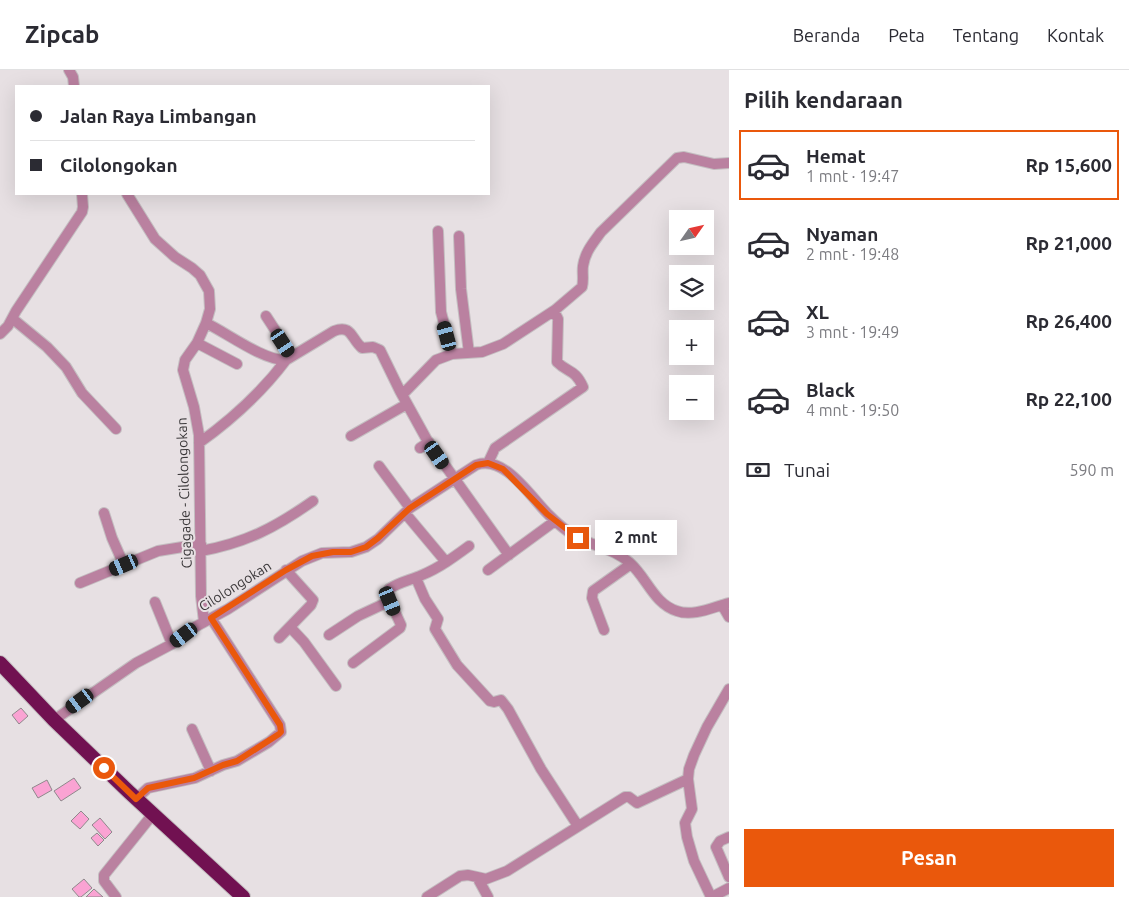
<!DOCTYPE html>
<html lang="id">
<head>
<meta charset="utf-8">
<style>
  :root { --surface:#fff; --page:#f2f2f3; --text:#2b2b33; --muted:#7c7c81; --line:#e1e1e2; --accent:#ea580c }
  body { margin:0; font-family:Ubuntu,sans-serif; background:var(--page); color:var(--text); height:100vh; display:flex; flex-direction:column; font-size:19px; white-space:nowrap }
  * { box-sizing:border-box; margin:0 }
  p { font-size:16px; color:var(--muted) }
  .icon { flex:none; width:28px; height:28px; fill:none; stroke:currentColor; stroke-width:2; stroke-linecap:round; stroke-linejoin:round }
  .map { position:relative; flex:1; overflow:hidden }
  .panel { display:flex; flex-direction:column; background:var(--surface); width:400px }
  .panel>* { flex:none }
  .guide { position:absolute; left:15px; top:15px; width:475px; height:110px; border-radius:0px; box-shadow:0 5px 20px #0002; display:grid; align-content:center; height:110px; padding:0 15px; background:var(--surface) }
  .needle { width:32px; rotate:56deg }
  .fabs { position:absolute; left:669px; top:140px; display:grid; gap:10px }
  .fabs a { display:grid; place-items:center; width:45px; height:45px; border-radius:0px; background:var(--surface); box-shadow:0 5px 20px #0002; font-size:25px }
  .end { position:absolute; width:22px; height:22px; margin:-11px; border:6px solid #ea580c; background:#fff; box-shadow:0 0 0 2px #fff }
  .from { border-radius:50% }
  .bubble { position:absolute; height:35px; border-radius:0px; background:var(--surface); box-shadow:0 5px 20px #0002; font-size:16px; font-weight:600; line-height:35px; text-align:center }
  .car { position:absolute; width:15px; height:30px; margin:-15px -8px; border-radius:6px; box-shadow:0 0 4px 1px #0007; background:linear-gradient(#222 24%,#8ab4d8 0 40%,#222 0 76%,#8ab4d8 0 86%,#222 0) }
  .guide b { display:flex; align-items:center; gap:18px; height:48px; font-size:19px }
  .guide b+b { border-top:1px solid var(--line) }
  .guide i { width:12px; height:12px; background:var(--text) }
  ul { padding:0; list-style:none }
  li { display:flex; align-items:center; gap:15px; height:70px; margin:0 10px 8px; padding:0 5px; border:2px solid transparent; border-radius:0px }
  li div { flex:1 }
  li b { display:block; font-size:19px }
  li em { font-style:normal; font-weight:600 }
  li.active { border-color:var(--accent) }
  li>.icon { width:45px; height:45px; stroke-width:1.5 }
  h2 { padding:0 15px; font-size:22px; line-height:60px }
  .pay { display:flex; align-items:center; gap:12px; height:55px; padding:0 15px; font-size:19px }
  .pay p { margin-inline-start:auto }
  .action { display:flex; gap:10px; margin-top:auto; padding:10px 15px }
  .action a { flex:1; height:58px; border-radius:0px; background:var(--accent); color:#fff; font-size:20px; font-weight:600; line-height:58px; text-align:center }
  header { display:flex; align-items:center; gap:30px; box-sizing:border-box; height:70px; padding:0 25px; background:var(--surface); border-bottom:1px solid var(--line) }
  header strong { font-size:24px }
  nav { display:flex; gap:28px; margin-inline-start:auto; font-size:18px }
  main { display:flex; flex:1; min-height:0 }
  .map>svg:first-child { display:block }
  .building { fill:#faa3d3; stroke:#8f898c }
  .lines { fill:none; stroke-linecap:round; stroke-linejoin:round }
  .minor-casing { stroke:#c4bec1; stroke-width:12 }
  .highway-casing { stroke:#c4bec1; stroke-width:16 }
  .minor { stroke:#ba81a0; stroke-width:10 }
  .highway { stroke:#711151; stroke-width:14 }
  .route { stroke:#ea580c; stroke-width:6 }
  .labels { text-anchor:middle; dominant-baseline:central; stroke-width:4; stroke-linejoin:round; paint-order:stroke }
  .street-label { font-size:14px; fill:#3a3739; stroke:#e7e0e3 }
</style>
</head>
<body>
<header>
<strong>Zipcab</strong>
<nav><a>Beranda</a><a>Peta</a><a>Tentang</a><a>Kontak</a></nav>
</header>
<main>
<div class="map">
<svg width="729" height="827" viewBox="0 0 729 827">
  <rect width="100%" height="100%" fill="#e7e0e3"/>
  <path class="building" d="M21,638l7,8 -9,8 -7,-9z
    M74,708l7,10 -20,13 -7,-10z
    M47,710l5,10 -14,8 -6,-10z
    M81,741l8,8 -9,10 -9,-8z
    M100,748l12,14 -7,7 -13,-14z
    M97,763l7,7 -6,6 -7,-8z
    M84,809l8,9 -11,9h-2l-7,-8z
    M94,819l9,8h-17z"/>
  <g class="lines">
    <g class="minor-casing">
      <path id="minor" d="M69,0l4,7 1,9
        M127,124l28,45 20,18 17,11 8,7 9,16 1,18 -4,14 -9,20 -12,17 -2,10 11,37 5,28 2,161 3,26
        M438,161l3,81 11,42
        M459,166l2,53 8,64
        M266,246l26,40
        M13,249l34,28 19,20 16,26 34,36
        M206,253c21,10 58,38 80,37l48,-29c18,-7 17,8 28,17l11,-1 7,3 20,41 27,49 82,115
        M0,264l8,-8 8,-15 66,-99 1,-5 -1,-13
        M197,273l40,21
        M402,325l34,-35 16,-6 30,-2 21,-8 52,-34 27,-23c2,-7 0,-14 1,-21 2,-14 10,-23 18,-34l76,-74 7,-1 30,7 15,-1
        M351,366l56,-32
        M199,373c32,-23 63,-51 87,-83
        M420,378l9,-6
        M488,393l7,-15 88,-61c-8,-18 -15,-14 -26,-25l1,-43 -4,-8
        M379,396l31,42
        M104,443l8,25 12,27
        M405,443l41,49
        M201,481c45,-8 75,-24 112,-50
        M488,500l67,-49
        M416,508l9,21 13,20 -3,10 22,36 33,36 4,1 7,-2 7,9 33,60 37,57
        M80,513l78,-32 43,-7
        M155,532l17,42
        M722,535l7,12
        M290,557l14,15 32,44
        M604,560l-12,-32 1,-7 38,-27
        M329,565l29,-19 32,-15
        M279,568l32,-33 2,-5 -27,-30
        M353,593l47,-35 1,-3 -11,-24 -1,-12c10,-7 22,-9 33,-14 17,-7 32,-18 47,-29
        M54,650l82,-57 36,-19 23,-17 33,-18 74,-48 20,-8 29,-1 15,-5 12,-8 32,-31 66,-43c29,-11 55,33 73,50 10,10 21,20 34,25 17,8 33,10 47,23 17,15 24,41 47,48 16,6 36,-4 52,-8
        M192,659l19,42
        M136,729l12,-11 47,-10 28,-13 14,-4 32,-19 12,-10 -1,-7 -69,-107
        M729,767l-9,4 -4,6 13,30
        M477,807l11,20
        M116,827l-12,-16v-6l49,-61
        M427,827l33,-21 8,-1 18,4 21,-8 118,-74h4l8,6 51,-24
        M711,827l-17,-36 -7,-24 -2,-14 7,-14 -4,-30 1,-10 5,-14 13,-28 22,-38
        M712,827l17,-9"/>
    </g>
    <g class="highway-casing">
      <path id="highway" d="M0,593l54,57 75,72 114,105"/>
    </g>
    <use href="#minor" class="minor"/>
    <use href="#highway" class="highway"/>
  </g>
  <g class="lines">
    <path class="route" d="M104,698l32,31 12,-11 46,-10 29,-13 14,-4 42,-27 2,-2 -1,-7 -69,-107 75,-48 26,-14 21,-4h18l15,-5 12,-9 32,-30 66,-43 12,-2 15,6 44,45 31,24"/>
  </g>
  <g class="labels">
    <g class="street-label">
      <text transform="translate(184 423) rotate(-92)">Cigagade - Cilolongokan</text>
      <text transform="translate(235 516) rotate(-32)">Cilolongokan</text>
    </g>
  </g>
</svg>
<div class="fabs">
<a><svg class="needle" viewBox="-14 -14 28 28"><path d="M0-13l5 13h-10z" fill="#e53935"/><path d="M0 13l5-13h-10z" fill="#7c7c81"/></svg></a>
<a><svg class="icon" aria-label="layers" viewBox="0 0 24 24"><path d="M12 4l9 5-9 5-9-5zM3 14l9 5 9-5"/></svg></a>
<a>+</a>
<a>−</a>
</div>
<i class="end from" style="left:104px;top:698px"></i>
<i class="end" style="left:578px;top:468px"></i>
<div class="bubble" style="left:595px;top:450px;width:82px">2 mnt</div>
<i class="car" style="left:447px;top:266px;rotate:345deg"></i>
<i class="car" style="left:283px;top:273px;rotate:147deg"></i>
<i class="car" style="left:437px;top:385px;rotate:145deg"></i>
<i class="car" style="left:124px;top:495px;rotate:247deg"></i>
<i class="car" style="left:390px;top:531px;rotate:157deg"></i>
<i class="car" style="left:184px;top:565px;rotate:233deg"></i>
<i class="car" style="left:80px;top:631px;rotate:234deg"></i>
<div class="guide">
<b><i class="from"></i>Jalan Raya Limbangan</b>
<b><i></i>Cilolongokan</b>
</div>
</div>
<section class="panel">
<h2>Pilih kendaraan</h2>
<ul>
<li class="active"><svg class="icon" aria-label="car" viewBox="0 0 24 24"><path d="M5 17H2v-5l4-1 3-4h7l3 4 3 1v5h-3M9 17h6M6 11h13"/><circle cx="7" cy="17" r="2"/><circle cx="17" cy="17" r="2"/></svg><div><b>Hemat</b><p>1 mnt · 19:47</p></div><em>Rp 15,600</em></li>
<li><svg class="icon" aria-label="car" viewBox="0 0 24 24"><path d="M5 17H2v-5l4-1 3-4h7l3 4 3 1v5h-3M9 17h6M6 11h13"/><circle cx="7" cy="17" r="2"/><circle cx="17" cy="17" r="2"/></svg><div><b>Nyaman</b><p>2 mnt · 19:48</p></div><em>Rp 21,000</em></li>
<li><svg class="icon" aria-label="car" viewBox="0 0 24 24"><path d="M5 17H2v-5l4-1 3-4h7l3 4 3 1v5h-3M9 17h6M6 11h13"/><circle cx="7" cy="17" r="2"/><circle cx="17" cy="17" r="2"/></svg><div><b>XL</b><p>3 mnt · 19:49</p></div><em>Rp 26,400</em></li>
<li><svg class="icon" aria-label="car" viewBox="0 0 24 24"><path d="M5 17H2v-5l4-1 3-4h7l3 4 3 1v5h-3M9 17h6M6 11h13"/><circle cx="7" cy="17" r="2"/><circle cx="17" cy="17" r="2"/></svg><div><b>Black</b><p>4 mnt · 19:50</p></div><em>Rp 22,100</em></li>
</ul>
<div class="pay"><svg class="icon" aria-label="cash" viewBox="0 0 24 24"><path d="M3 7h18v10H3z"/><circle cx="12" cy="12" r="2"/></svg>Tunai<p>590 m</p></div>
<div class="action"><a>Pesan</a></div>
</section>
</main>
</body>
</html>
